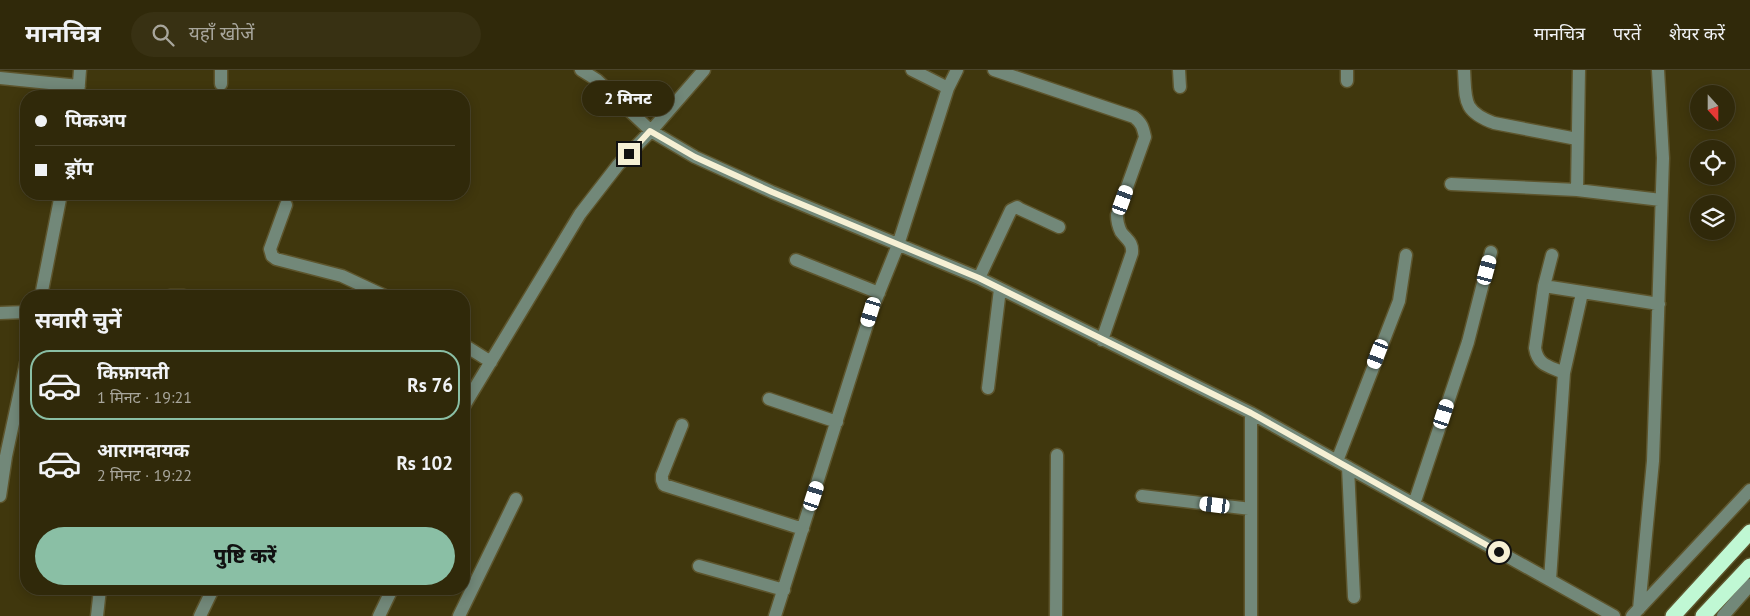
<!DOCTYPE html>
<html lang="hi">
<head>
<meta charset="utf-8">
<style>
  :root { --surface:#30290a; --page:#383113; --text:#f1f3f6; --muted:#a8a69c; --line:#4b452b; --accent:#8abfa5 }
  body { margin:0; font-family:"PT Sans","Noto Sans Devanagari",sans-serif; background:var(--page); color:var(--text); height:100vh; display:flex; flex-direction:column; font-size:19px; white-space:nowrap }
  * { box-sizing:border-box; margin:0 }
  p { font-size:16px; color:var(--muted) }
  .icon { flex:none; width:28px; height:28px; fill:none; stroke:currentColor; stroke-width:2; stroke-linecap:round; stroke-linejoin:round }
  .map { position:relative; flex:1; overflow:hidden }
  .sheet { position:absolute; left:20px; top:220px; width:450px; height:305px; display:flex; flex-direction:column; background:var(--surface); border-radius:20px; box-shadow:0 2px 12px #0003,0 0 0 1px var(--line) }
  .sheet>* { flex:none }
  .banner { position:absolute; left:20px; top:20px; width:450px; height:110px; border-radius:20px; box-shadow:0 2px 12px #0003,0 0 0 1px var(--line); display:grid; align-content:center; height:110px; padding:0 15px; background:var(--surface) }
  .needle { width:32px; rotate:159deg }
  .controls { position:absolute; left:1690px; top:15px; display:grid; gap:10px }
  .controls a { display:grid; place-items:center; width:45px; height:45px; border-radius:50%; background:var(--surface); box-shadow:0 2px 12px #0003,0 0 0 1px var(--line); font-size:25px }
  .end { position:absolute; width:22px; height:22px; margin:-11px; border:6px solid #f6f0d4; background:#111; box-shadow:0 0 0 2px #111 }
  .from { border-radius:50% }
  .bubble { position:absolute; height:35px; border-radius:18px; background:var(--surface); box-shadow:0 2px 12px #0003,0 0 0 1px var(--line); font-size:16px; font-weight:800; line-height:35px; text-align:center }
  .car { position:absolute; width:15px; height:30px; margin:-15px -8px; border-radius:6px; box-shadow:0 0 4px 1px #0007; background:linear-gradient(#fff 24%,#345 0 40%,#fff 0 76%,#345 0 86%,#fff 0) }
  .banner b { display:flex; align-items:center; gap:18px; height:48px; font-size:19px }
  .banner b+b { border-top:1px solid var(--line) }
  .banner i { width:12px; height:12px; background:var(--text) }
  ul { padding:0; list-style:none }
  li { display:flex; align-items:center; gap:15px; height:70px; margin:0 10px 8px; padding:0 5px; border:2px solid transparent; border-radius:20px }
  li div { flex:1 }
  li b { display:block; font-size:19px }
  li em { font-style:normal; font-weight:800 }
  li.active { border-color:var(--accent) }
  li>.icon { width:45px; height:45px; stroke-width:1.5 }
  h2 { padding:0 15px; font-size:22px; line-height:60px }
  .primary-button { display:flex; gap:10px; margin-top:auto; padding:10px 15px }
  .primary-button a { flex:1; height:58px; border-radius:30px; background:var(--accent); color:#111; font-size:20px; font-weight:800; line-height:58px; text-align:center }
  header { display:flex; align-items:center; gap:30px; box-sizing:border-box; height:70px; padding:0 25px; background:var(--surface); border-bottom:1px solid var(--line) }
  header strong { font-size:24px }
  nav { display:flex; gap:28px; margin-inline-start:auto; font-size:18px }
  .search { width:350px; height:45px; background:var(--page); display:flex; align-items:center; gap:12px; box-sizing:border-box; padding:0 18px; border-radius:28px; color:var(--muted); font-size:19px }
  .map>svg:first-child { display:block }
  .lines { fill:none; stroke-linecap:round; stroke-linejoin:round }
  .minor-casing { stroke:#5d552d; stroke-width:15 }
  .highway-casing { stroke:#5d552d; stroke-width:18 }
  .minor { stroke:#728879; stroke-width:12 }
  .highway { stroke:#c0f8d4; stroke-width:15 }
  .route { stroke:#f6f0d4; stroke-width:6 }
</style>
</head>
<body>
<header>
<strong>मानचित्र</strong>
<div class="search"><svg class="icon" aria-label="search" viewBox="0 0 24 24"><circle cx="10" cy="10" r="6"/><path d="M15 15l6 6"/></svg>यहाँ खोजें</div>
<nav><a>मानचित्र</a><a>परतें</a><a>शेयर करें</a></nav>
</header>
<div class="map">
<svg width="1750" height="546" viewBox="0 0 1750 546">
  <rect width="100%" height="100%" fill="#40370d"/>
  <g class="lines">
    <g class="minor-casing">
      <path id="minor" d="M221,0v14
        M581,0l16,10 54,51 44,26 77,35 207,86 272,135 363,203
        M912,0l36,18
        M994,0l140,47c8,6 9,11 11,20l-28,78c0,6 1,11 4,17 6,8 12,10 11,21l-30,87
        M1179,0l1,17
        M1464,0c2,30 -2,41 30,53l83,16
        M0,8l79,8
        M1347,11v-11
        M78,26l2,-26
        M1451,114l126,6 84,10
        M1577,120l2,-120
        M286,135l-16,44 2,7 4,3 66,17 43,20
        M1552,185l-8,31 -9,62c3,18 14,18 29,25
        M796,190l83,33
        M979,208l32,-68 6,-3 3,2 39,18
        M1544,216l115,18
        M41,226l20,-102
        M170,226h14
        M0,243l26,-1
        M464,275l27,17
        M988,318l12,-99
        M769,329l68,23
        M464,336l116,-192 38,-49 33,-34 53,-61
        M1251,343v203
        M682,355l-20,50v5l2,5 139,44
        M1337,391l62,-160 7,-46
        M1348,397l6,130
        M0,426l6,-40 20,-93
        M1142,426l109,13
        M1414,434l54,-162 23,-90
        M699,496l85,24
        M1550,510l14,-207 18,-80
        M1639,539l14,-148 5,-145 5,-158 -5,-88
        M97,546l3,-27
        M200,546l13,-27
        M379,546l13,-27
        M459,546l57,-117
        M775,546l96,-304 27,-67 50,-157 9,-18
        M1056,546l1,-161
        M1632,546l118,-126
        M1723,546l27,-31"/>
    </g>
    <g class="highway-casing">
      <path id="highway" d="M1673,546l77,-84
        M1703,546l47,-50"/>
    </g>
    <use href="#minor" class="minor"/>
    <use href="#highway" class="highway"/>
  </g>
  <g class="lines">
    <path class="route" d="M629,84l21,-23 45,26 77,35 207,86 272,135 248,139"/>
  </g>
</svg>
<div class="controls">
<a><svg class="needle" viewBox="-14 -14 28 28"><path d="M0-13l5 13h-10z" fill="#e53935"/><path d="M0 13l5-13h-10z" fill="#a8a69c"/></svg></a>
<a><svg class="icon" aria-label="locate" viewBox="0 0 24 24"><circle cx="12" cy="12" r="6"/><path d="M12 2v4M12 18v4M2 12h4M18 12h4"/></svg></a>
<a><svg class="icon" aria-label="layers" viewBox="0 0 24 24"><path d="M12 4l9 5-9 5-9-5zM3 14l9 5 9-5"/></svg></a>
</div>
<i class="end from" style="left:1499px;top:482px"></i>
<i class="end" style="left:629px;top:84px"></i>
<div class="bubble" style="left:582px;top:11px;width:92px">2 मिनट</div>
<i class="car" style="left:1123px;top:130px;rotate:20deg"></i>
<i class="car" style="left:1487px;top:200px;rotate:15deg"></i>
<i class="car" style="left:871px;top:242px;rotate:197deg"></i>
<i class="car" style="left:1378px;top:284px;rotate:201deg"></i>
<i class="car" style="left:1444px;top:344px;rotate:18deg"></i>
<i class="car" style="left:814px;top:426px;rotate:18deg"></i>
<i class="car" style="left:1215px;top:435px;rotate:277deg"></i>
<div class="banner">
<b><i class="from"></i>पिकअप</b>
<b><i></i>ड्रॉप</b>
</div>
<section class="sheet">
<h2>सवारी चुनें</h2>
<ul>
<li class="active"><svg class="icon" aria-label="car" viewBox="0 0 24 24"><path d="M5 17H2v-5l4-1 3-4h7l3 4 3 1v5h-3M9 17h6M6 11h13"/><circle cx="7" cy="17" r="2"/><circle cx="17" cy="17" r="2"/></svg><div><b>किफ़ायती</b><p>1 मिनट · 19:21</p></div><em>Rs 76</em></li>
<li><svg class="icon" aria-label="car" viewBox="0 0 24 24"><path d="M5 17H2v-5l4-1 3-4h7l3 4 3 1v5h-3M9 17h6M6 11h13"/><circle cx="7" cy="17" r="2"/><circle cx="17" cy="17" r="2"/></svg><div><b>आरामदायक</b><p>2 मिनट · 19:22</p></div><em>Rs 102</em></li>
</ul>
<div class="primary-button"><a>पुष्टि करें</a></div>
</section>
</div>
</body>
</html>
